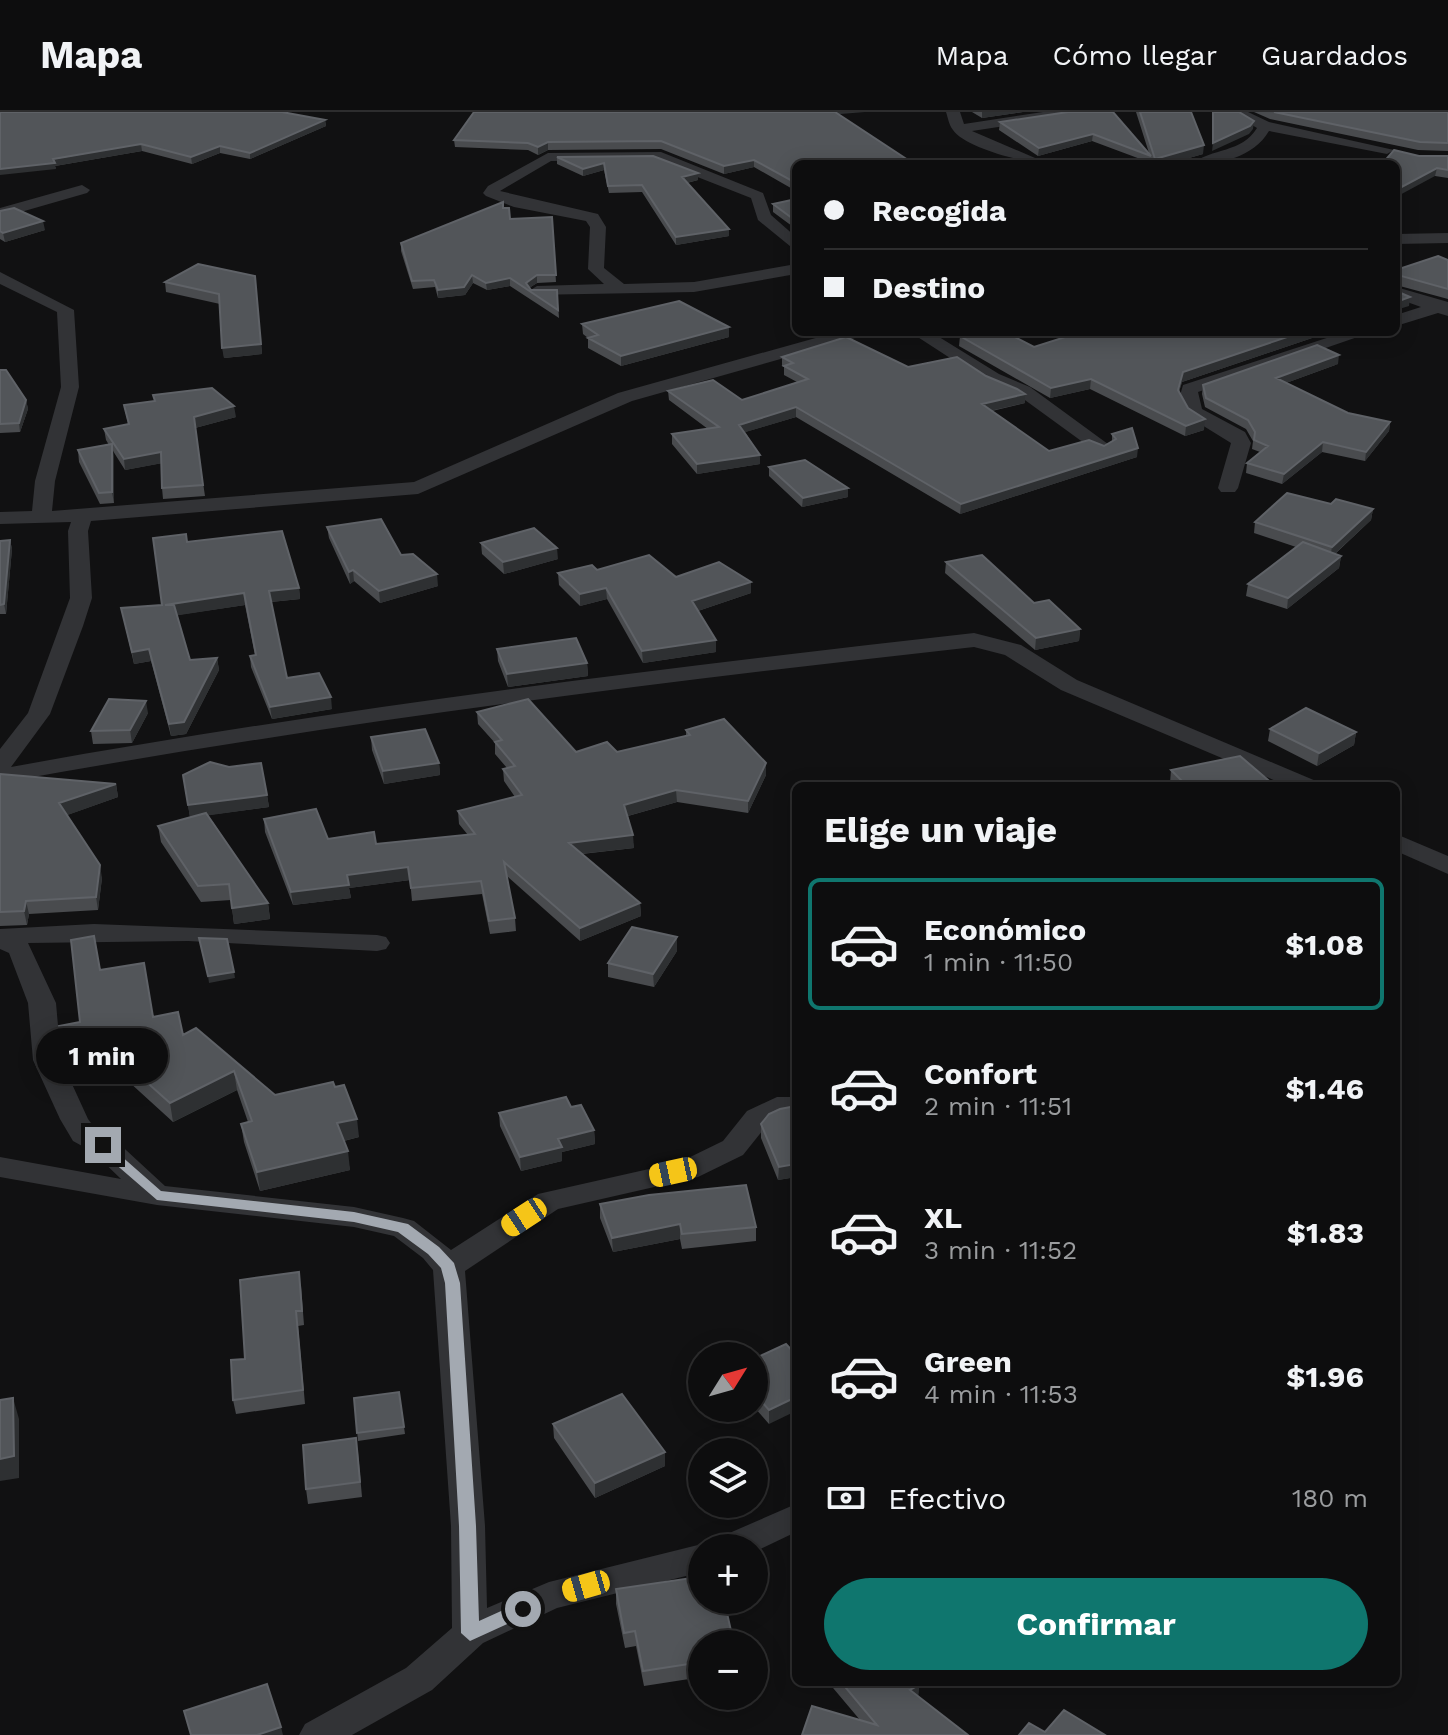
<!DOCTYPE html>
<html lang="es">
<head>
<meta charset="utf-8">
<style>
  :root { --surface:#0d0d0e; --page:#161617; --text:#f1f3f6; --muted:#9a9c9e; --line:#2d2d2e; --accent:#0f766e }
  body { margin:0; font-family:"Work Sans",sans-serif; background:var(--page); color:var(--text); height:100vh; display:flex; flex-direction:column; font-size:30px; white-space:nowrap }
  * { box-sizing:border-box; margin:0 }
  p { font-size:26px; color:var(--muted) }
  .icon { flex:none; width:44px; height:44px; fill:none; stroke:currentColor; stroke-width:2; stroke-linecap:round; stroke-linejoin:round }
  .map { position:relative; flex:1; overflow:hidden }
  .drawer { position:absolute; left:792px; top:670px; width:608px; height:904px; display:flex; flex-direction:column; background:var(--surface); border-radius:12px; box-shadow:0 4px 20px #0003,0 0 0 2px var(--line) }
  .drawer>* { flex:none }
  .hud { position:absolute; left:792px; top:48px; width:608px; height:176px; border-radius:12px; box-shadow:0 4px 20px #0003,0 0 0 2px var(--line); display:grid; align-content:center; height:176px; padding:0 32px; background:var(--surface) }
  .needle { width:52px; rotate:53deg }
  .tools { position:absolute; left:688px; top:1230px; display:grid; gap:16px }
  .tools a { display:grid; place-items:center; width:80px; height:80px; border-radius:50%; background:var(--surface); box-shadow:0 4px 20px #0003,0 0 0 2px var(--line); font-size:40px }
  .end { position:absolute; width:36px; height:36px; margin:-18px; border:10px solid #a3a9b1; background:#111; box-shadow:0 0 0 4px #111 }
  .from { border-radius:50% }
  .bubble { position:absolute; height:56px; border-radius:28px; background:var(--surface); box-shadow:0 4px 20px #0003,0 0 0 2px var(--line); font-size:26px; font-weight:700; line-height:56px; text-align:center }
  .car { position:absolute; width:24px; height:48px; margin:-24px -12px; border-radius:10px; box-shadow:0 0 6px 2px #0007; background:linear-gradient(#f5c518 24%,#345 0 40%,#f5c518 0 76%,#345 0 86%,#f5c518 0) }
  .hud b { display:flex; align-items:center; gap:28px; height:76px; font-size:30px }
  .hud b+b { border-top:2px solid var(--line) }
  .hud i { width:20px; height:20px; background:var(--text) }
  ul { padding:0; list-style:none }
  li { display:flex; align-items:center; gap:24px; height:132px; margin:0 16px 12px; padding:0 16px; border:4px solid transparent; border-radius:12px }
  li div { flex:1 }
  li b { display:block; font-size:30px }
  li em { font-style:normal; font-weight:700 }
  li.selected { border-color:var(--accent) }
  li>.icon { width:72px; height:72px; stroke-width:1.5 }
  h2 { padding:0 32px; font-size:36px; line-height:96px }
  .pay { display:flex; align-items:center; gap:20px; height:88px; padding:0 32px; font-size:30px }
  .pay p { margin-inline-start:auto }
  .action { display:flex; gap:16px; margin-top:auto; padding:16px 32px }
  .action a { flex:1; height:92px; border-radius:48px; background:var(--accent); color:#fff; font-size:32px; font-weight:700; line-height:92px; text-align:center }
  header { display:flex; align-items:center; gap:48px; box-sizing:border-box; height:112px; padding:0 40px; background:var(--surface); border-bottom:2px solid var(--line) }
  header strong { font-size:38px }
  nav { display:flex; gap:44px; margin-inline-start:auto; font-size:28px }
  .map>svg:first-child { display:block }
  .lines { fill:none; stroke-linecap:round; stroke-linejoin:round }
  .minor { fill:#323336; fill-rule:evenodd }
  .wall { fill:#494b4e }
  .shaded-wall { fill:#2e3032 }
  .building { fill:#525559; stroke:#5f6267; stroke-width:2 }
  .route { fill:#a3a9b1 }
</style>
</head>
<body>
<header>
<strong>Mapa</strong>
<nav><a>Mapa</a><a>Cómo llegar</a><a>Guardados</a></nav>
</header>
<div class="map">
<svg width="1448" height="1623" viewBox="0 0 1448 1623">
  <rect width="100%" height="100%" fill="#111112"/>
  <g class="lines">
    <path class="minor" d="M946,0h14l4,12 79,-12h35l-7,4 -99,15 77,33c-21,0 -84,-16 -96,-34 -4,-5 -5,-12 -7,-18z
      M1230,0h18l21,10 125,28 -7,4 -118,-23c-16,27 -49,33 -78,33 21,-16 51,-11 66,-36z
      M661,40l102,41 8,22 25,22v14l-38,-31 -7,-22 -97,-38 -103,1 -51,30 98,23 8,13 -2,41 20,16 70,-2 102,-18v10l-102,18 -163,3 -2,-4 8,-5 67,-2 -16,-15 2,-42 -4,-6 -72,-14 -28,-11 -3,-3 5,-7 60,-33z
      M82,73l8,5 -3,3 -87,25v-10z
      M1448,121v10l-52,1v-10z
      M0,160l74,38 5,77 -24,94 -3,30 362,-29 204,-89 219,-61h28l-3,4 -230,65 -214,93 -327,27 -3,10 4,67 -9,28 -33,88 -39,53c319,-58 641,-98 963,-134l47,12 56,35 239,101 4,5h-32l-227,-96 -56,-35 -31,-8c-326,36 -651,77 -974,136v-34l28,-36 42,-115 -2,-67 3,-9 -71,2v-12l32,-1 3,-30 26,-94 -4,-75 -57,-28z
      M1396,175l52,15v14l-10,-3 -42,13v-11l25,-8 -25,-9z
      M910,220h21l68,42 31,13 82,60 -10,6 -7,-2 -77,-56 -31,-13z
      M1345,220h27l-174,60 4,17 43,23 6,11 -13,45 -3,4h-14l-3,-4 13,-45 -42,-26 -10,-18 4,-14z
      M1396,722l52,22v18l-52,-23z
      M94,812l283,11 9,2 4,6 -4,6 -9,2 -189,-10 -160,2 28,60 5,57 27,59 6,8 19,11 52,48 189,21 49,11 11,3 37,29 87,-56 142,-32 43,-21 24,-30 30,-14h19v14l-29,14 -24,30 -45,22 -140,32 -93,62 20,255 2,82 62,-26 153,-38 11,4 5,-10 78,-34v28l-42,20v-4h-52v24l-145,36 -74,35 -51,47 -80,45h-53l6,-11 101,-56 46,-40 -1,-102 -18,-256 -10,-12 -29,-22 -40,-9 -197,-22 -157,-28v-20l121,22 -28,-27 -20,-11 -13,-22 -27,-59 -5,-57 -19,-50 -9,-4v-20z"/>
  </g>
  <path class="wall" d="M0,0l325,8 1,6 -76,33 -30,-6 -28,11 -50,-13 -87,15 1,3z
    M972,0h51l-41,6z
    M1068,0l81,41 -13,-41h55l12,42 -35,10h-15l-2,-5v4l-59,-22 -54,15 -39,-26 1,-8z
    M1254,0h194v39l-30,-1 -148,-31z
    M839,2l-43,50v27l-42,-24 -30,7 -63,-25 -113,1 -10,5 -10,-5 -73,-3 -1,-7z
    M1419,44h29v22l-13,-2z
    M557,45l141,16v7l-11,3 42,53 -53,9 -34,-53 -33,1 -5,-23 -21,6 -26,-12z
    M796,87v30l-23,-17v-8z
    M503,96l7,11 42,-2 4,65 -19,1 -8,5 2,2h26l2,28 -49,-32 -23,4 -14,-7 -8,12 -27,3 -3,-11 -22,2 -12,-38v-8z
    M0,99l45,19 -40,12 -5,-3z
    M1448,148v39l-52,-14v-15z
    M255,164l7,78 -38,4 -4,-54 -54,-12 -1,-10z
    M582,212l147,13 -108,29 -33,-18v-10l-5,-4z
    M1081,220h235l-1,5 -133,45 -3,10 9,16 16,22 -19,6 -95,-47 -40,9 -91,-52 1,-10 74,11z
    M782,245l126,10 78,9 39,18v9l-33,8 57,40 55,-5 8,-5v-7l25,23 -177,57 -164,-97 -51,15 15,23v9l-63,10 -25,-30v-10l36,-5 -39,-29 -1,-9 74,9 55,-18 -13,-7v-8l-2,-1z
    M1338,252l-52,19 62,30 42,9 -1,9 -24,30 -43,-9 -40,32 -36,-11 1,-10 13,-11 -8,-3 1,-8 -7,-12 -41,-22 -3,-13 1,-9z
    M0,258l26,30 2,9 -8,23 -20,1z
    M124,293l112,12 -41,11 10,68 -42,3 -1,-11v-25l-37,7 -12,-19 1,52 -14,1 -21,-42 -1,-12 31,-5 -3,-5 -2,-11 24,-5z
    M769,355l79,30 -46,10 -33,-31z
    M1331,392l42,5 -2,11 -36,34 6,2 -2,12 -52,41 -41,-13 2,-12 48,-37 -42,-14 1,-11z
    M327,415l74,28 37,31 -58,17 -26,-22 -4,3 -21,-46z
    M10,428l2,9 -6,65h-6v-73z
    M187,430l112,46 1,11 -29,3 16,76 45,31 -60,10 -21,-52 -1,-11 5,-1 -10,-50 -68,10 13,45 27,-2 2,12 -33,64 -15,2 -20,-75 -17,3 -13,-56 41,-3z
    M481,431l77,16 -54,15 -22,-20z
    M946,450l134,67 -1,12 -44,9 -90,-77z
    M597,458l154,12v11l-53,18 18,41 -73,11 -36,-64 -27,7 -21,-21 -1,-12z
    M497,537l90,14 1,13 -80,11 -10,-26z
    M477,600l99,40h41l69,-16v-6l80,33v12l-18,38 -71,-11 -49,14 6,32 -52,6 58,49 1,13 -61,25 -73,-65 8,42 1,13 -26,3 -8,-40 -70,7 -2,-21 -61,8 2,10 -58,7 -28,-73 -1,-13 64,20 48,5 92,-9 -9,-11 -1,-13 57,-14 -11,-16 -1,-12 4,-1 -12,-14v-11l-17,-19z
    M148,601l-16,30 -39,1 -2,-13z
    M1270,617l86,3 -2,13 -37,21 -49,-25z
    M371,625l68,26 1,12 -56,9 -12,-34z
    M1171,658l104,16h-102l-3,-3z
    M0,662l116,10 2,13 -51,18 35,63 -4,32 -69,4 -2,11 -27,1z
    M183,663l84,20 2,12 -61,8 60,88 2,16 -36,5 -3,-24 -30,2 -40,-60 -3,-16 32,-9z
    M677,839l-23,36 -46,-10v-14z
    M100,858l53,47 122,78 60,-8 24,50 -15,4 6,29 -90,21 -16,-49 -3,-18 7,-2 -11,-32 -64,32 -67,-61 -38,7 -9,-42 21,-4z
    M796,994v71l-18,3 -17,-42v-14z
    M571,995l23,23 1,14 -33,8v9l-41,10 -21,-45 -1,-13z
    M600,1092l156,23v14l-74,8 -2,-10 -67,13 -13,-34z
    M301,1174l3,39 -6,1 7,78 -69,10 -3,-14 12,-41z
    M786,1232l-17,80 -15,-17v-41l6,-3v-7z
    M399,1280l6,42 -47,7 -4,-43z
    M553,1312l112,28v14l-70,32 -41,-60z
    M358,1340l4,45 -54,7 -2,-15z
    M616,1477l86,55v33l-58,9 -8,-40 -11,2 -9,-44z
    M828,1570h88l3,3 -1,11 50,39h-166l58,-15z"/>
  <path class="shaded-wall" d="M828,0h37l-37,3z
    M982,0h41l-41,6z
    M325,8l1,6 -76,33v-6z
    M1254,9l-1,8 -4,5 -37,17 1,-8z
    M1093,22l-1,7 -54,15 1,-8z
    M548,30v8l-10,5v-8z
    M141,32l1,7 -87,15 1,3 -56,6v-6z
    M1204,33l-1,9 -35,10h-14l1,-5z
    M220,34v7l-28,11 -1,-7z
    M754,48v7l-30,7v-8z
    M604,51v7l-21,6v-7z
    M1437,56l-2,8 -39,21v-7z
    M698,61v7l-16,4v-7z
    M43,109l2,9 -40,12 -2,-9z
    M729,117v7l-53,9v-8z
    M472,163l1,8 -8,12 -27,3v-8z
    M537,163v8l-11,7v-7z
    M255,164l7,78 -38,4 -2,-10z
    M510,166v8l-23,4 -1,-7z
    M1410,185l-1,9 -13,4v-8z
    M729,215v10l-108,29v-10z
    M1302,220h14l-1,5 -133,45 -6,18 2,-10 5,-18z
    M1339,243l-1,9 -63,23 1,-9z
    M1091,267l-1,10 -40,9 1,-10z
    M1025,282v9l-44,10 1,-9z
    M26,288l2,9 -8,23 -1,-9z
    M234,294l2,11 -41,11 -1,-11z
    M796,295v10l-57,17v-9z
    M1205,307l-1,11 -19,6 1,-10z
    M1390,310l-1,9 -24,30 1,-9z
    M1323,330l-1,10 -40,32 2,-10z
    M112,332l2,12v47l-2,-11z
    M1138,336l-1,9 -177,57 1,-10z
    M161,340l2,11 -38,7 -1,-11z
    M760,343v9l-63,10v-10z
    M848,376v9l-46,10 1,-9z
    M1373,397l-2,11 -41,38 2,-11z
    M10,428l2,9 -6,65 -2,-10z
    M557,436l1,11 -54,15 -1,-12z
    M1341,444l-2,12 -52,41 1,-11z
    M353,458l1,11 -4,3 -1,-12z
    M437,462l1,12 -58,17 -1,-12z
    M751,470v11l-59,20v-12z
    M299,476l1,11 -30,3 -1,-11z
    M606,476l1,11 -27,7v-12z
    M244,481l1,12 -78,12 -2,-12z
    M1080,517l-1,12 -44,9 1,-12z
    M716,528v12l-73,11 -1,-12z
    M149,537l2,12 -17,3 -2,-12z
    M217,546l2,12 -33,64 -15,2 -2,-12z
    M587,551l1,13 -80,11 -1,-13z
    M331,585l1,12 -60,10 -2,-12z
    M146,589l2,12 -16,30 -2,-13z
    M1356,620l-2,13 -37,21 2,-13z
    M439,651l1,12 -56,9 -1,-13z
    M766,651v12l-18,38v-12z
    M116,672l2,13 -56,20 -3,-14z
    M676,678l1,12 -53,15v-12z
    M267,683l2,12 -79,11 -2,-13z
    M633,723l1,13 -64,7 -1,-12z
    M100,753l2,13 -4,32 -2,-13z
    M408,755l2,13 -61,8 2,10 -58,7 -2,-13 56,-17z
    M26,789l3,13 -2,11 -3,-14z
    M268,791l2,16 -36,5 -2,-16z
    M640,791l1,13 -61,25v-13z
    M677,825v14l-23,36 -1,-13z
    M234,860l1,6 -26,5 -1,-7z
    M102,930l4,19 -38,7 -4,-19z
    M234,959l3,19 -64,32 -3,-19z
    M357,1007l2,18 -20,5 -2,-19z
    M594,1018l1,14 -33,8v9l-41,10 -1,-14 38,-18z
    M348,1039l2,19 -90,21 -3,-19z
    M796,1052v13l-18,3 1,-13z
    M680,1112v15l-67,13 -1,-14z
    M796,1285v14l-27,13v-14z
    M13,1286l6,21v59l-19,3v-22z
    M665,1340v14l-70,32v-15z
    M919,1573l-1,15 -8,-10z
    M281,1615l2,8h-26z"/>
  <path class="building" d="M0,0h282l43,8 -75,33 -30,-7 -29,11 -50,-13 -88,15 2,4 -55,6z
    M474,0h361l79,52h-118v19l-42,-23 -30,6 -63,-25 -113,1 -10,5 -10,-4 -74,-3z
    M1068,0h45l38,44 -58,-22 -54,14 -39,-26z
    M1140,0h51l13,33 -49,14z
    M1213,0h26l15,9 -4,5 -37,17z
    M1274,0h174v31l-28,-1z
    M1394,38l25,6h29v14l-11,-2 -41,22v-26h-14z
    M653,44l45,17 -16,4 47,52 -53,8 -34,-52 -34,1 -4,-23 -21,6 -26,-12z
    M796,87v22l-23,-17z
    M503,90v6h6l1,11 42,-2 4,58h-19l-11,8 5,7h26l1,20 -48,-32 -24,5 -14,-8 -8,12 -26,3 -4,-10 -22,1 -11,-38z
    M14,96l29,13 -40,12 -3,-2v-20z
    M1438,144l10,4v29l-50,-14 -2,2v-7z
    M198,152l57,12 6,68 -39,4 -3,-54 -54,-12z
    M1396,179l14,6 -14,5z
    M679,189l50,26 -108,29 -33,-18 10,-3 -16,-11z
    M973,220h32l29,15 47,-15h221l-119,40 -5,18 10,18 17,11 -19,7 -95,-47 -40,9 -91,-52z
    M846,225l62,30 49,-10 29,19 31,13 8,5 -43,10 67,47 40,-11 15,6 12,-7 -4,-5 20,-6 6,20 -177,56 -165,-97 -57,18 21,30 -63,9 -25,-30 47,-7 -51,-36 45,-11 29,20 66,-21 -24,-13 9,-3 -11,-6z
    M1317,233l22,10 -63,23 72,35 42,9 -24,30 -43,-10 -39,32 -37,-11 21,-17 -14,-6 1,-8 -7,-12 -42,-22 -3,-13z
    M0,258h6l20,30 -7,23 -19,1z
    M212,276l22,18 -40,11 9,68 -41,3 -1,-36 -37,7 -20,-30 25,-5 -5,-19 31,-4 -2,-6z
    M112,332v48l-13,1 -21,-43z
    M805,348l43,28 -45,10 -34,-31z
    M1287,381l44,11 5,-5 37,10 -41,38 -77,-25z
    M381,407l20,36 12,-1 24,20 -58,17 -26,-21 -4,2 -22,-45z
    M534,416l23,20 -54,14 -22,-19z
    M282,419l17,57 -30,3 18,87 32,-5 12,24 -61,10 -20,-51 6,-1 -12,-62 -79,12h9l16,55 27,-2 -33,64 -15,2 -20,-75 -17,3 -11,-44 41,-3 -9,-67 33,-4 1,8z
    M10,428l-6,64 -4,1v-64z
    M1303,430l38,14 -53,42 -40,-14z
    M649,443l27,22 43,-15 32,20 -59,19 24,39 -74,11 -36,-63 -26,6 -22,-21 34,-8 5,5z
    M982,443l52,48 15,-3 31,29 -44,9 -90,-76z
    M576,526l11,25 -80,11 -10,-25z
    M109,587l37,2 -16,29 -39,1z
    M528,587l48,53 31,-10 10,10 73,-17 -4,-5 38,-11 42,44 -18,38 -72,-11 -52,15 9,30 -64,8 71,60 -60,25 -76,-66 11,56 -26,3 -8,-40 -70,7 -3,-21 -61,8 2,10 -58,7 -27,-73 52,-10 12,30 46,-7 2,12 99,-10 -17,-23 64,-16 -19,-26 12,-3 -20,-24 7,-2 -25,-28z
    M1306,596l50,24 -37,21 -49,-24z
    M425,617l14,34 -56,8 -12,-34z
    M1240,644l35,30h-88l-16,-16z
    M210,650l19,5 32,-4 6,32 -79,10 -5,-30z
    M0,662l116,10 -57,19 41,62 -4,32 -70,4 -2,10 -24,1z
    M206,701l62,90 -36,5 -3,-24 -31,2 -40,-60z
    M632,815l45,10 -24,37 -45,-11z
    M94,824l6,34 44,-7 9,54 25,-5 5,23 13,-7 79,67 58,-13 2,5 9,-2 13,34 -20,4 11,28 -91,21 -16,-48 11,-3 -18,-50 -64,32 -68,-61 -38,7 -5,-23 21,-4 -9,-82z
    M199,826l28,1 7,33 -26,4z
    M566,985l5,10 10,-2 13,25 -36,9 4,8 -42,10 -21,-44z
    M796,994v58l-17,3 -18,-43 8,-10 11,-5z
    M746,1073l10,42 -74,7 -2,-10 -68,14 -12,-34 49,-9z
    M299,1160l3,39h-6l7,79 -70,10 -2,-40 14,-1 -5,-79z
    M786,1232l10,11v42l-27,13 -15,-17v-27l10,-5 -4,-5z
    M399,1280l5,35 -47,6 -3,-35z
    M622,1282l43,58 -70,31 -42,-59z
    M13,1286l1,58 -14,3v-59z
    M356,1326l4,44 -54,7 -3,-44z
    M698,1465l4,17v6h22l10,44h-32v18l-59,9 -8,-40 -11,2 -8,-44z
    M841,1570h75l3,3 -9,5 58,45h-166l10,-29 65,19z
    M267,1572l14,43 -24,8h-66l-7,-24z
    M1064,1598l41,25h-86l10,-12 16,9z"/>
  <path class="route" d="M103,1028l58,51 193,21 54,12 31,23 15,16 6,20 16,243 3,95 44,-20 9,8 -3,5 -59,27 -9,-8 -2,-107 -14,-243 -4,-15 -13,-14 -30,-22 -44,-10 -197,-22 -59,-51v-7z"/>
</svg>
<div class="tools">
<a><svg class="needle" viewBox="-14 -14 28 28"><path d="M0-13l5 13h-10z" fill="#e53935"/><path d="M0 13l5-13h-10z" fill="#9a9c9e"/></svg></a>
<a><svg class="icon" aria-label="layers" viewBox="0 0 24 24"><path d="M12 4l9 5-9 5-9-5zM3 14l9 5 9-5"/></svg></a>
<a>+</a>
<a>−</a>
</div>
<i class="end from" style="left:523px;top:1497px"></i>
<i class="end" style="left:103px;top:1033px"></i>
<div class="bubble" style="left:36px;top:916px;width:132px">1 min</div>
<i class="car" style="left:673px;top:1060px;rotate:258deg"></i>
<i class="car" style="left:524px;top:1105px;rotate:237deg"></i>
<i class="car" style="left:586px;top:1474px;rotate:254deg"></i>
<div class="hud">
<b><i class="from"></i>Recogida</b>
<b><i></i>Destino</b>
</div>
<section class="drawer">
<h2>Elige un viaje</h2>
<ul>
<li class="selected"><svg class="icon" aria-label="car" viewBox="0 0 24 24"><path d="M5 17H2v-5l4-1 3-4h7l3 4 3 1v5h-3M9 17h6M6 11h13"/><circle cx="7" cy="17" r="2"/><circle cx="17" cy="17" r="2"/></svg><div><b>Económico</b><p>1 min · 11:50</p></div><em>$1.08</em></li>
<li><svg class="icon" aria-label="car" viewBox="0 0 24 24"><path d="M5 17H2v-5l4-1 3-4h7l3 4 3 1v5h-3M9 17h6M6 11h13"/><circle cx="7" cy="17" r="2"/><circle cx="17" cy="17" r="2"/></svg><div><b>Confort</b><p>2 min · 11:51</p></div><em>$1.46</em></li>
<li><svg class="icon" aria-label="car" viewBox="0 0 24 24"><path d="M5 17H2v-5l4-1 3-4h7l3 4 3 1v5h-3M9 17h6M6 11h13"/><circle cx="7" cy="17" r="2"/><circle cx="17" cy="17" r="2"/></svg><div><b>XL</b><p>3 min · 11:52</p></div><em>$1.83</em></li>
<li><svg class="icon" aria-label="car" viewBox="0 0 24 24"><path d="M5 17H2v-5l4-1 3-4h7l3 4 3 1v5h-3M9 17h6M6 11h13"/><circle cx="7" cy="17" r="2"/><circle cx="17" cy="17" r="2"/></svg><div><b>Green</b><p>4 min · 11:53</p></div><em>$1.96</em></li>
</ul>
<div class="pay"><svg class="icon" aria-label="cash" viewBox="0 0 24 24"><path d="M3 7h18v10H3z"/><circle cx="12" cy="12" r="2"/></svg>Efectivo<p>180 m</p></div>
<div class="action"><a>Confirmar</a></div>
</section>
</div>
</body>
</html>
